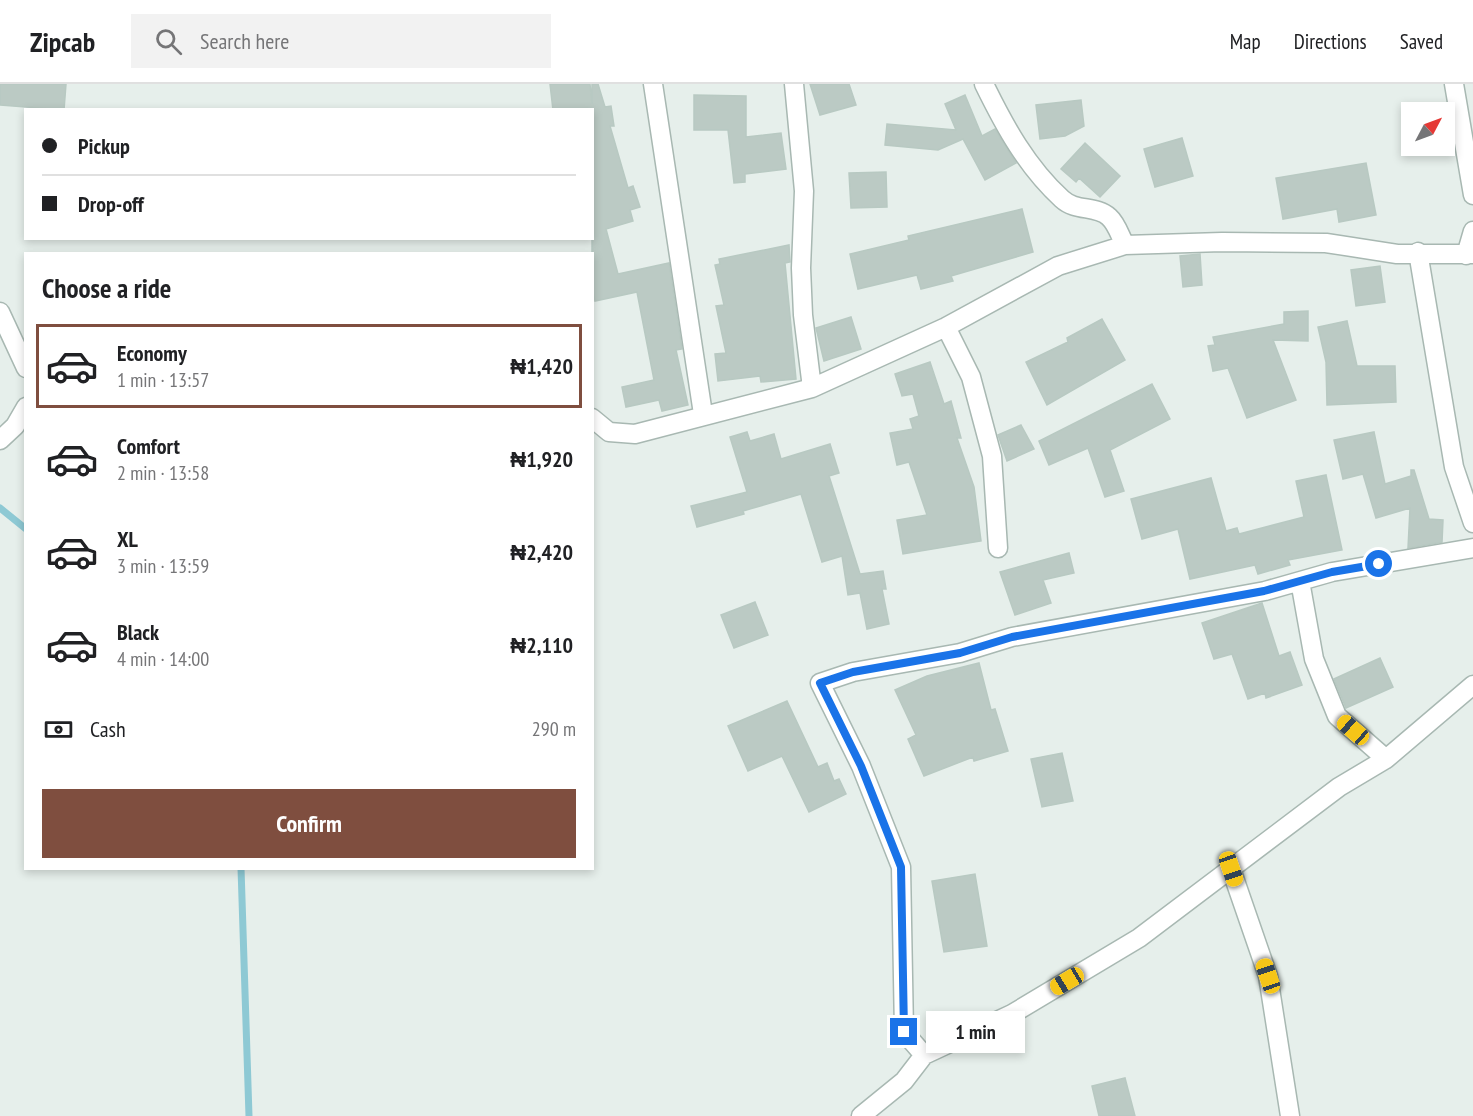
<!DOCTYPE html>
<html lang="en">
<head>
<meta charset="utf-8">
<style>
  :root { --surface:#fff; --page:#f2f2f2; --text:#202124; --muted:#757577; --line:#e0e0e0; --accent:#7f4e3f }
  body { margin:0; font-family:"PT Sans Narrow",sans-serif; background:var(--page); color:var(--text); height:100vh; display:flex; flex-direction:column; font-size:22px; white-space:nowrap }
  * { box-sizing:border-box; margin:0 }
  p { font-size:20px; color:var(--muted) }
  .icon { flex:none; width:33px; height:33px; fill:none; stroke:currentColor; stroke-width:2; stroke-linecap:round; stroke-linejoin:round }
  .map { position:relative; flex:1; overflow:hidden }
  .side { position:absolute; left:24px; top:168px; width:570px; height:618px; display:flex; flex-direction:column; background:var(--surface); border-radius:0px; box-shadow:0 3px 9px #0003 }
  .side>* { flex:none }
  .banner { position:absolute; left:24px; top:24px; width:570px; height:132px; border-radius:0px; box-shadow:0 3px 9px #0003; display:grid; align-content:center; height:132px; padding:0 18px; background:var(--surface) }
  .needle { width:39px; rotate:49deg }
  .buttons { position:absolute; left:1401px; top:18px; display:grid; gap:12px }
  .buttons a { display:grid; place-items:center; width:54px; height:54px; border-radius:0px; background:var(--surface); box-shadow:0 3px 9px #0003; font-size:30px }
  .end { position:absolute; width:27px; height:27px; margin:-14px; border:8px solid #1a73e8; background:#fff; box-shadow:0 0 0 3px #fff }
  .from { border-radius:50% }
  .bubble { position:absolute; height:42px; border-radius:0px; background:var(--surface); box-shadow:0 3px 9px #0003; font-size:20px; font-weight:700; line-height:42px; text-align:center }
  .car { position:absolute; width:18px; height:36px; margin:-18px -9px; border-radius:8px; box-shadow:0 0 4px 2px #0007; background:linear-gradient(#f5c518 24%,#345 0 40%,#f5c518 0 76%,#345 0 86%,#f5c518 0) }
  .banner b { display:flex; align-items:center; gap:21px; height:57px; font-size:22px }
  .banner b+b { border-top:2px solid var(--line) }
  .banner i { width:15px; height:15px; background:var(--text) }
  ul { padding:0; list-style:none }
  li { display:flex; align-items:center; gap:18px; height:84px; margin:0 12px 9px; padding:0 6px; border:3px solid transparent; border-radius:0px }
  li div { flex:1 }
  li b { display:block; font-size:22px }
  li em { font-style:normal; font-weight:700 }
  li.current { border-color:var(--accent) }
  li>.icon { width:54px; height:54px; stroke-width:1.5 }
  h2 { padding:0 18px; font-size:27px; line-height:72px }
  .pay { display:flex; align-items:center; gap:15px; height:66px; padding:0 18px; font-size:22px }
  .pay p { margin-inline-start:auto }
  .button { display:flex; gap:12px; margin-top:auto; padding:12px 18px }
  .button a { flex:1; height:69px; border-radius:0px; background:var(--accent); color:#fff; font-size:24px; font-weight:700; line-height:69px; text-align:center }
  header { display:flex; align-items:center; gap:36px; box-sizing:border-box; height:84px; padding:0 30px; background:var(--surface); border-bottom:2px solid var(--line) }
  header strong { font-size:28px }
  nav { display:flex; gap:33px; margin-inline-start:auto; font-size:21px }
  .search { width:420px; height:54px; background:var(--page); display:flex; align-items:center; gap:15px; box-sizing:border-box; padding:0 21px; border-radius:0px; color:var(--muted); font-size:22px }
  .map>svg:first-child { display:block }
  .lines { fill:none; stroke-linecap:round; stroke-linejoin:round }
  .stream { stroke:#8ec9d4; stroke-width:7 }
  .building { fill:#bbcac4; stroke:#b8c9c2; stroke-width:1.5 }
  .minor-casing { stroke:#a8b8b2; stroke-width:21 }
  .minor { stroke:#fff; stroke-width:18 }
  .route { stroke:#1a73e8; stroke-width:8 }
</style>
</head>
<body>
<header>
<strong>Zipcab</strong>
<div class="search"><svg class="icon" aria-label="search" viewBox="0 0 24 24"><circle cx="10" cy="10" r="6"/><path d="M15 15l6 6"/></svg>Search here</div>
<nav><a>Map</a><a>Directions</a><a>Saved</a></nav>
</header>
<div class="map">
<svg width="1473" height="1032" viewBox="0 0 1473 1032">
  <rect width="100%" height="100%" fill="#e6efeb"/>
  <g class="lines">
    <path class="stream" d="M0,424l26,21
      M241,784l8,248"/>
  </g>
  <path class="building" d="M0,0h66l-2,26 -64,-5z
    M550,0h40l2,20v-20h6l7,23 6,-1 3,20h-4l18,62 5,-2 7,21 -10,3 3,11 -27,8 12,45 51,-11 13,86 -6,1 12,55 -26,6 -3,-11 -33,7 -4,-20 32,-7 -17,-88 -42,9 -3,-12v-179h-39z
    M810,0h39l7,21 -36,10z
    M694,11l52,1v41l35,-4 5,36 -41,5v8l-11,1 -6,-53h-34z
    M965,11l17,41 13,-7 21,34 -31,17 -22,-41 -25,11 -53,-5 2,-21 69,6 -11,-26z
    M1081,16l3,26 -19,10 -25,3 -4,-34z
    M1182,54l11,38 -38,11 -11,-38z
    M1085,59l35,33 -20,21 -21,-19 -3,4 -15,-13z
    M1366,79l10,52 -37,7 -2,-13 -54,10 -7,-41z
    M886,88l1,35 -36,1 -2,-35z
    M1022,125l11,43 -82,24 2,5 -32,8 -4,-14 -59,14 -8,-35 59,-14 -1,-4z
    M789,161l1,17 -5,1 11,116 -35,3 -1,-6 -42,5 -3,-27 11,-1 -10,-47 8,-1 -9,-40 5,-1 -1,-5z
    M1200,170l2,31 -19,2 -3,-31z
    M1380,182l5,36 -29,4 -5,-36z
    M1308,227v30l-35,-1 23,60 -49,18 -19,-50 -15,3 -5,-25 7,-1 -2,-8 71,-13v-12z
    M851,233l10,32 -37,12 -8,-33z
    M1102,235l23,41 -78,45 -21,-43 42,-20 -1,-4z
    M1347,237l10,45h38l1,36 -69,3 -1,-43 -8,-35z
    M930,278l14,42 7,-3 10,37h-4l17,49 7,54 -78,13 -6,-34 30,-5 -18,-53 -12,3 -7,-32 23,-4 -3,-10 9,-3 -6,-22 -11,2 -7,-22z
    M1152,300l18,35 -60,31 14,41 -19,6 -17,-49 -39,17 -10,-24z
    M1021,341l13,24 -27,12 -9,-26z
    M747,348l3,9 24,-7 7,25 49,-15 9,29 -10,3 31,98 23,-3 3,18h-4l7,35 -22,5 -7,-36 -12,2 -6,-39 -20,6 -21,-68 -58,17 1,3 -47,13 -6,-21 56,-14 -17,-55z
    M1374,348l11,52 26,-8v-6h3l15,49 14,1 -1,22 -34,6 2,-40 -34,10 -13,-44 -20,5 -9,-39z
    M1326,391l16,75 -54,10 2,5 -32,9 -3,-9 -65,14 -12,-50 -36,10 -11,-40 80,-21 15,53 11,-3 2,6 65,-17 -8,-36z
    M1069,469l5,20 -31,7 8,23 -36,12 -15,-43z
    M755,518l13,33 -34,13 -13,-33z
    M1262,519l17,53 11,-4 12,33 -36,13 -1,-5 -17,6 -16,-45 -18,5 -12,-36z
    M1380,574l13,29 -47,21 -12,-29z
    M979,579l12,47 4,-1 13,42 -34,10 -1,-4 -49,19 -16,-37 8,-4 -21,-45 32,-14z
    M787,617l31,66 9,-4 7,18 5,-2 7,15 -37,18 -27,-56 -34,15 -20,-45z
    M1062,669l11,48 -31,6 -11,-48z
    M975,790l12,72 -43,6 -12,-71z
    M1125,994l10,38h-36l-7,-30z"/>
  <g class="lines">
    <g class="minor-casing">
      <path id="minor" d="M653,0l50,330
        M794,0l10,107 -3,77 2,47 9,73
        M984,0c21,43 43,83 78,115 14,13 34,6 47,18 8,7 11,19 16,28
        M1454,0l19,111
        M1418,168l36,215 19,56
        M1466,171l7,-24
        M0,228l26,56
        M946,243l25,50 21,79 6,92
        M592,334l17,14 26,2 177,-46 134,-61 112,-61 67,-21 97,-3 104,1 71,11h76
        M0,356l15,-14 11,-19
        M1300,497l14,78 23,57 49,43
        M1231,785l37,107 22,140
        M924,971l-20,-23 -3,-165 -40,-101 -41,-83 33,-11 107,-19 52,-16 253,-46 67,-19 141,-24
        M861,1032l43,-35 20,-26 88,-41 127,-76 200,-151 47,-28 87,-74"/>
    </g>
    <use href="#minor" class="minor"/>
  </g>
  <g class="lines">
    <path class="route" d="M904,948l-3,-165 -40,-101 -41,-83 33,-11 107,-19 52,-16 252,-46 68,-19 47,-8"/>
  </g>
</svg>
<div class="buttons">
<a><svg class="needle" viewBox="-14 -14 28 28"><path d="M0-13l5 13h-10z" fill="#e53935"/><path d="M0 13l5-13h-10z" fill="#757577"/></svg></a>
</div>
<i class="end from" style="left:1379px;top:480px"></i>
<i class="end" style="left:904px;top:948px"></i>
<div class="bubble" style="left:926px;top:927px;width:99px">1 min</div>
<i class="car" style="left:1353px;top:646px;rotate:311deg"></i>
<i class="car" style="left:1231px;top:785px;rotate:161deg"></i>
<i class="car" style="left:1268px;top:892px;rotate:341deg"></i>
<i class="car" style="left:1067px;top:897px;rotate:239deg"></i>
<div class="banner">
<b><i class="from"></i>Pickup</b>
<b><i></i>Drop-off</b>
</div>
<section class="side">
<h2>Choose a ride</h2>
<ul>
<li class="current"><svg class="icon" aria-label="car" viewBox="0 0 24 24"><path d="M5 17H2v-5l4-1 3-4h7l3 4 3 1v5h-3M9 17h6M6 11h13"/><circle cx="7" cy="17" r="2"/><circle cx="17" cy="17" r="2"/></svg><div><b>Economy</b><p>1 min · 13:57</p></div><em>₦1,420</em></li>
<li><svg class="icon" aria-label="car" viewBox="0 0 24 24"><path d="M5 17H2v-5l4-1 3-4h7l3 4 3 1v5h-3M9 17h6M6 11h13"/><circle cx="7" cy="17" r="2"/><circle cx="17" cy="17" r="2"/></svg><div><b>Comfort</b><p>2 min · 13:58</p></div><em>₦1,920</em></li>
<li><svg class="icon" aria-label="car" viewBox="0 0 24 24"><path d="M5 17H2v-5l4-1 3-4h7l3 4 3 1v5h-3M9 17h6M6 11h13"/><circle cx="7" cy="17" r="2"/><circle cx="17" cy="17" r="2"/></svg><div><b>XL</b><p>3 min · 13:59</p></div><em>₦2,420</em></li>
<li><svg class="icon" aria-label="car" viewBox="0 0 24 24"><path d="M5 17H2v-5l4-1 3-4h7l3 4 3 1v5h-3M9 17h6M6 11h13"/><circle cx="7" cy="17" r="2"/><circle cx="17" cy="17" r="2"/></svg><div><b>Black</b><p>4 min · 14:00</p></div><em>₦2,110</em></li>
</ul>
<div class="pay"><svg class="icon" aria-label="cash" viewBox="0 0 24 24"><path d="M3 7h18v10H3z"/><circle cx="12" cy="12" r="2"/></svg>Cash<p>290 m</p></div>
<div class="button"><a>Confirm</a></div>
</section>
</div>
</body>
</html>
